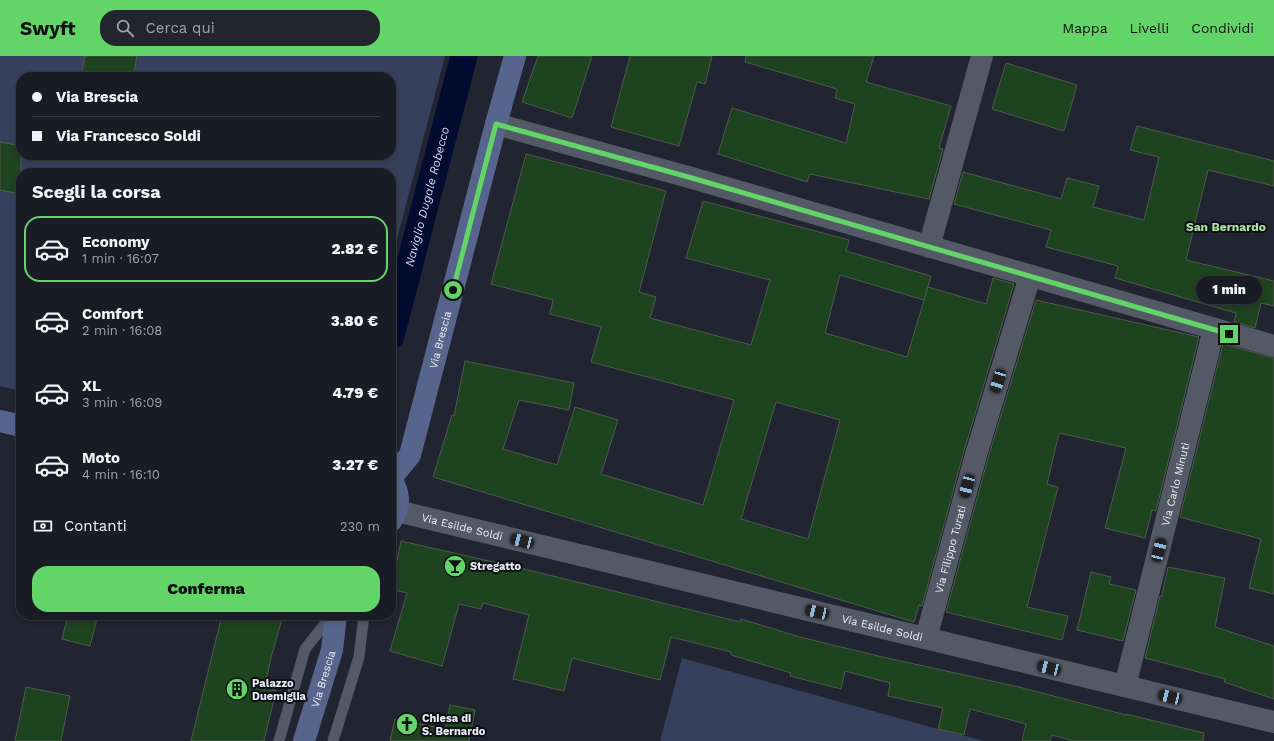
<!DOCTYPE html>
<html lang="it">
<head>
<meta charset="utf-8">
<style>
  :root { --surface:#191c25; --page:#22252d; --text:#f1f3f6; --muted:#9fa1a7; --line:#373a42; --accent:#63d468 }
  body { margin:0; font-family:"Work Sans",sans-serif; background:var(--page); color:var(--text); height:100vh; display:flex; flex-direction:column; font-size:15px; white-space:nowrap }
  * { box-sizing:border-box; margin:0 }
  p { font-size:13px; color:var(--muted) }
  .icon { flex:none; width:22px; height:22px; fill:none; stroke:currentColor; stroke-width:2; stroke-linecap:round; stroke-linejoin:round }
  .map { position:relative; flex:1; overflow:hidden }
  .side { position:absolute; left:16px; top:112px; width:380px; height:452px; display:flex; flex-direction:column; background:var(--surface); border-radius:16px; box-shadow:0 2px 6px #0003,0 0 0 1px var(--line) }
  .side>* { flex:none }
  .hud { position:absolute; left:16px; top:16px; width:380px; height:88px; border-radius:16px; box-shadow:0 2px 6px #0003,0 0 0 1px var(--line); display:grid; align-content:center; height:88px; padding:0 16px; background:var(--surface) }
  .end { position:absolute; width:18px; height:18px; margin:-9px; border:5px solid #63d468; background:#111; box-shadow:0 0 0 2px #111 }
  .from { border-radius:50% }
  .bubble { position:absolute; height:28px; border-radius:14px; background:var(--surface); box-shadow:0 2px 6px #0003,0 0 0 1px var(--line); font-size:13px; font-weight:800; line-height:28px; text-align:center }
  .car { position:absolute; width:12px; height:24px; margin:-12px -6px; border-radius:5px; box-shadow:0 0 3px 1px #0007; background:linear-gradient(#222 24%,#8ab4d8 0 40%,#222 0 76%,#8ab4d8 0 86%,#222 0) }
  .hud b { display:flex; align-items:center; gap:14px; height:38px; font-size:15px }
  .hud b+b { border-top:1px solid var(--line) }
  .hud i { width:10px; height:10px; background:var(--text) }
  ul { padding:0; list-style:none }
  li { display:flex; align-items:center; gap:12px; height:66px; margin:0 8px 6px; padding:0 8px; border:2px solid transparent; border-radius:16px }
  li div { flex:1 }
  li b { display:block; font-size:15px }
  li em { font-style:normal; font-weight:800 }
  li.selected { border-color:var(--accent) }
  li>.icon { width:36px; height:36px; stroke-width:1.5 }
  h2 { padding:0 16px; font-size:18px; line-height:48px }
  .pay { display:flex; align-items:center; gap:10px; height:44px; padding:0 16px; font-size:15px }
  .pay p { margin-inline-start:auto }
  .cta { display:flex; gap:8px; margin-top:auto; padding:8px 16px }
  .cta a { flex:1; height:46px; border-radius:16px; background:var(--accent); color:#111; font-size:16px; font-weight:800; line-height:46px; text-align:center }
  header { display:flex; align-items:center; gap:24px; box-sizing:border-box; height:56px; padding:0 20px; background:var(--accent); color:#111 }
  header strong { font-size:19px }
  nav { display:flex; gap:22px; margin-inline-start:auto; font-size:14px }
  .search { width:280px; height:36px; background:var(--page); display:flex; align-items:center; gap:10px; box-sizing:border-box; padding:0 14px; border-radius:16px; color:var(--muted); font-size:15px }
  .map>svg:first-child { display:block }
  .green { fill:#36405c; fill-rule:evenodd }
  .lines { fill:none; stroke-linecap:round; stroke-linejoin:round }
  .canal { stroke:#040b30; stroke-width:27 }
  .building { fill:#1e431f; stroke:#4f5a4f; fill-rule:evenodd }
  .lane { stroke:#545966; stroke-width:11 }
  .street { stroke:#545966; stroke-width:22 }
  .secondary { stroke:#57658d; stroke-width:22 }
  .route { stroke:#63d468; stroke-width:5 }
  .labels { text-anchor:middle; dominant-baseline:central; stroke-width:4; stroke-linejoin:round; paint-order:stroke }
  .street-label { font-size:11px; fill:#eaedf5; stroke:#0d0f14 }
  .poi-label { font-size:11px; font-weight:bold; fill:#eaedf5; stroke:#0d0f14; text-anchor:start }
  .water-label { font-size:12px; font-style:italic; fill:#ccd8f4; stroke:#0d0f14 }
  .neighbourhood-label { font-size:12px; font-weight:bold; fill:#a8e2a7; stroke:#0d0f14 }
</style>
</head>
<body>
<header>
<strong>Swyft</strong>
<div class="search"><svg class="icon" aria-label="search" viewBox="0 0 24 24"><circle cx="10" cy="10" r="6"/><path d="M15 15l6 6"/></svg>Cerca qui</div>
<nav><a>Mappa</a><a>Livelli</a><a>Condividi</a></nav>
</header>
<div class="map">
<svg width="1274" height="685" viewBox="0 0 1274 685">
  <rect width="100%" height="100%" fill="#212531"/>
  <path class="green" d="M0,0h445l-54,206v-89h-370v218l-21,-5zM21,21h370v78h-370z
    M682,602l256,71 46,12h-324z"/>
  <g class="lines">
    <path class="canal" id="s1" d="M391,280l73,-280"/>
  </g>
  <path class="building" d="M85,0h52l-4,21h-52z
    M538,0h54l-20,62 -50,-16z
    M630,0h82l-7,28 -8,-2 -18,64 -68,-19z
    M746,0h128l-8,26 85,24 -12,42 4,1 -14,50 -119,-25 -3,8 -89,-28 14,-46 114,35 9,-39 -20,-6 2,-9 -92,-27z
    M1006,7l71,22 -13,46 -72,-22z
    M1137,70l137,35v25l-66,-16 -22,90 88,21v25l-13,-3 -6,25 -21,-6 2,-9 -121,-35 3,-12 -72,-19 5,-17 -97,-26 9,-32 98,27 6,-21 32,8 -6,21 51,13 15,-63 -29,-7z
    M0,86l21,4v48l-21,-4z
    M526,98l140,37 -27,101 17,5 -6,21 101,27 19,-65 -84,-22 17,-57 146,39 -3,11 85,25 -7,24 -84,-25 -15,58 82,24 21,-70 58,17 7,-26 21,6 -50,167 -42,155 -3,-1 -5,17 -481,-145 19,-62 2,1 11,-55 109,22 -5,27 -50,-10 -16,49 54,16 18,-58 43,13 -17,54 102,31 31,-105 -143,-38 10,-35 -51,-13 3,-14 -62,-16zM776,346l64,18 -32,119 -67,-20z
    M1036,244l163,37 -43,174 -4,-1 -7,28 -40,-10 21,-80 -67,-15 -12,51 11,3 -31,120 41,9 -6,24 -116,-28 42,-154z
    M1223,288l51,14v236l-25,-6 12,-49 -81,-22z
    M401,485l119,27 220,54 1,-3 59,18 78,19 141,31 107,28v-1l78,19 -1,8h-130l-21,-6 -2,6h-28l4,-17 -56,-15 -6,26 -26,-6 5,-21 -55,-12 2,-13 -45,-12 -4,18 -51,-13 1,-3 -60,-18v-3l-60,-15 -11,43 -88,-22 -8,33 -51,-12 16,-64 -46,-12 -2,6 -22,-5 -17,62 -52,-15 17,-58 -16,-4z
    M1168,511l57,11 -10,49 59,19v53l-50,-17 1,-3 -80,-21 15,-62h2z
    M1091,516l20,5 -2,7 27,6 -13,51 -46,-11z
    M68,559h30l-8,31 -28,-7z
    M222,559h61l-12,43 -6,28 11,5 -12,50h-73z
    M26,631l44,9 -9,45h-46z
    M450,649l25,5 -6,31h-79l5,-22 50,10z"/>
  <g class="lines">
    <path class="lane" d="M279,685l26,-92 27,-34
      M333,685l26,-84 5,-42"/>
    <g class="street">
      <path d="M496,68l196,54 582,168"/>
      <path d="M929,191l53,-191"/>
      <path id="s2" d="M397,455l877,211"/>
      <path id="s3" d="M926,582l50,-183 54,-179"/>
      <path id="s4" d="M1125,630l89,-357"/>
    </g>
    <g class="secondary">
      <path d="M0,365l21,5"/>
      <path id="s5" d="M391,422l19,-23 86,-331 19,-68"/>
      <path d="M391,423c9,15 10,27 0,42"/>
      <path id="s6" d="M304,685l28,-91 4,-35"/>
    </g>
  </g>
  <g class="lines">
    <path class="route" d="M453,234l43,-166 196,54 537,156"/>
  </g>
  <defs>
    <g id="bar-disc" transform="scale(1.15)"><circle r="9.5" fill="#63d468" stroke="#0d0f14"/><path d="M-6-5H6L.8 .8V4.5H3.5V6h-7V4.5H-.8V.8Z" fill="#111"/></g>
    <g id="building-disc" transform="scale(1.15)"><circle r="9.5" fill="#63d468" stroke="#0d0f14"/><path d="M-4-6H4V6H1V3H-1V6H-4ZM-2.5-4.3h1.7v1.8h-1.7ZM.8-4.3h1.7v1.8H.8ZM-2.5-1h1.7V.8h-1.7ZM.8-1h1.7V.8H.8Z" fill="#111"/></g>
    <g id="church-disc" transform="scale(1.15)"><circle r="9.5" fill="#63d468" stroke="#0d0f14"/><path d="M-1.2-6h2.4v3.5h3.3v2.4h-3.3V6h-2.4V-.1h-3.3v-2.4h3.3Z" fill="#111"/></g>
  </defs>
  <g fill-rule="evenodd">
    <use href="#bar-disc" x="455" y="510"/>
    <use href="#building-disc" x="237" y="633"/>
    <use href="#church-disc" x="407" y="668"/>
  </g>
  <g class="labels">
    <g class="street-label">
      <text stroke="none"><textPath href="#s5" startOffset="149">Via Brescia</textPath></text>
      <text stroke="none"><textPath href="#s4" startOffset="208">Via Carlo Minuti</textPath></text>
      <text stroke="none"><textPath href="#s2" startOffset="67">Via Esilde Soldi</textPath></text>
      <text stroke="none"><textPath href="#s3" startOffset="92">Via Filippo Turati</textPath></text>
      <text stroke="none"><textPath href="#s2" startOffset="499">Via Esilde Soldi</textPath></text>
      <text stroke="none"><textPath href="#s6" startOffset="65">Via Brescia</textPath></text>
    </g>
    <g class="poi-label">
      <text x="470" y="510">Stregatto</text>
      <text x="252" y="627">Palazzo<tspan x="252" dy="13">Duemiglia</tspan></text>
      <text x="422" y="662">Chiesa di<tspan x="422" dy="13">S. Bernardo</tspan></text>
    </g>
    <g class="water-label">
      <text stroke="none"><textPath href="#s1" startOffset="144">Naviglio Dugale Robecco</textPath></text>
    </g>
    <g class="neighbourhood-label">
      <text x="1226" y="171">San Bernardo</text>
    </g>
  </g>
</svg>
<i class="end from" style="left:453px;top:234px"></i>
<i class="end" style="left:1229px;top:278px"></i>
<div class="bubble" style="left:1196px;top:220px;width:66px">1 min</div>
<i class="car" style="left:998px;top:325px;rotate:197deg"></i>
<i class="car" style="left:967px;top:430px;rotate:195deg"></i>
<i class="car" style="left:522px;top:485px;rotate:284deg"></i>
<i class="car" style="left:1159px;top:494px;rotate:14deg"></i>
<i class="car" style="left:817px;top:556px;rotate:283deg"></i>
<i class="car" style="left:1049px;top:612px;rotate:284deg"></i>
<i class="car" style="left:1170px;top:641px;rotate:283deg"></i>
<div class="hud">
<b><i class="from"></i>Via Brescia</b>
<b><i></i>Via Francesco Soldi</b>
</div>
<section class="side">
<h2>Scegli la corsa</h2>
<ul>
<li class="selected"><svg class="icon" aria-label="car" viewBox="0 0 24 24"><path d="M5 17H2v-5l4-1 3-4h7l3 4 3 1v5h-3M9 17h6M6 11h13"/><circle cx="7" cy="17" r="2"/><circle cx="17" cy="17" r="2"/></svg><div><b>Economy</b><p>1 min · 16:07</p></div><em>2.82 €</em></li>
<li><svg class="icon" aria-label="car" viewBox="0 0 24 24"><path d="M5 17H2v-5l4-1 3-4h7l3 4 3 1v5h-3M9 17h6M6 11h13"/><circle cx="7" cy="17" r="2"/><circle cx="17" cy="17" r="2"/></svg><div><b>Comfort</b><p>2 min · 16:08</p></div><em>3.80 €</em></li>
<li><svg class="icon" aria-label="car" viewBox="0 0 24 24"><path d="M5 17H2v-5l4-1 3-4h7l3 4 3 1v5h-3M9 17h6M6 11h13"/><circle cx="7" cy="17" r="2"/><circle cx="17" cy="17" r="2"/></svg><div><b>XL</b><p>3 min · 16:09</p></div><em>4.79 €</em></li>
<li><svg class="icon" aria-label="car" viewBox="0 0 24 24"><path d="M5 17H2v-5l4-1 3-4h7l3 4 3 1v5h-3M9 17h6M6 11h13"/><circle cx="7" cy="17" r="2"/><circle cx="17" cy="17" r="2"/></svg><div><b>Moto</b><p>4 min · 16:10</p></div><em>3.27 €</em></li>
</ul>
<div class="pay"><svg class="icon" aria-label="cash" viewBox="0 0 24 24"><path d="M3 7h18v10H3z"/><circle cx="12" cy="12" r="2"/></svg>Contanti<p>230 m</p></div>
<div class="cta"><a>Conferma</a></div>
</section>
</div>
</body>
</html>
